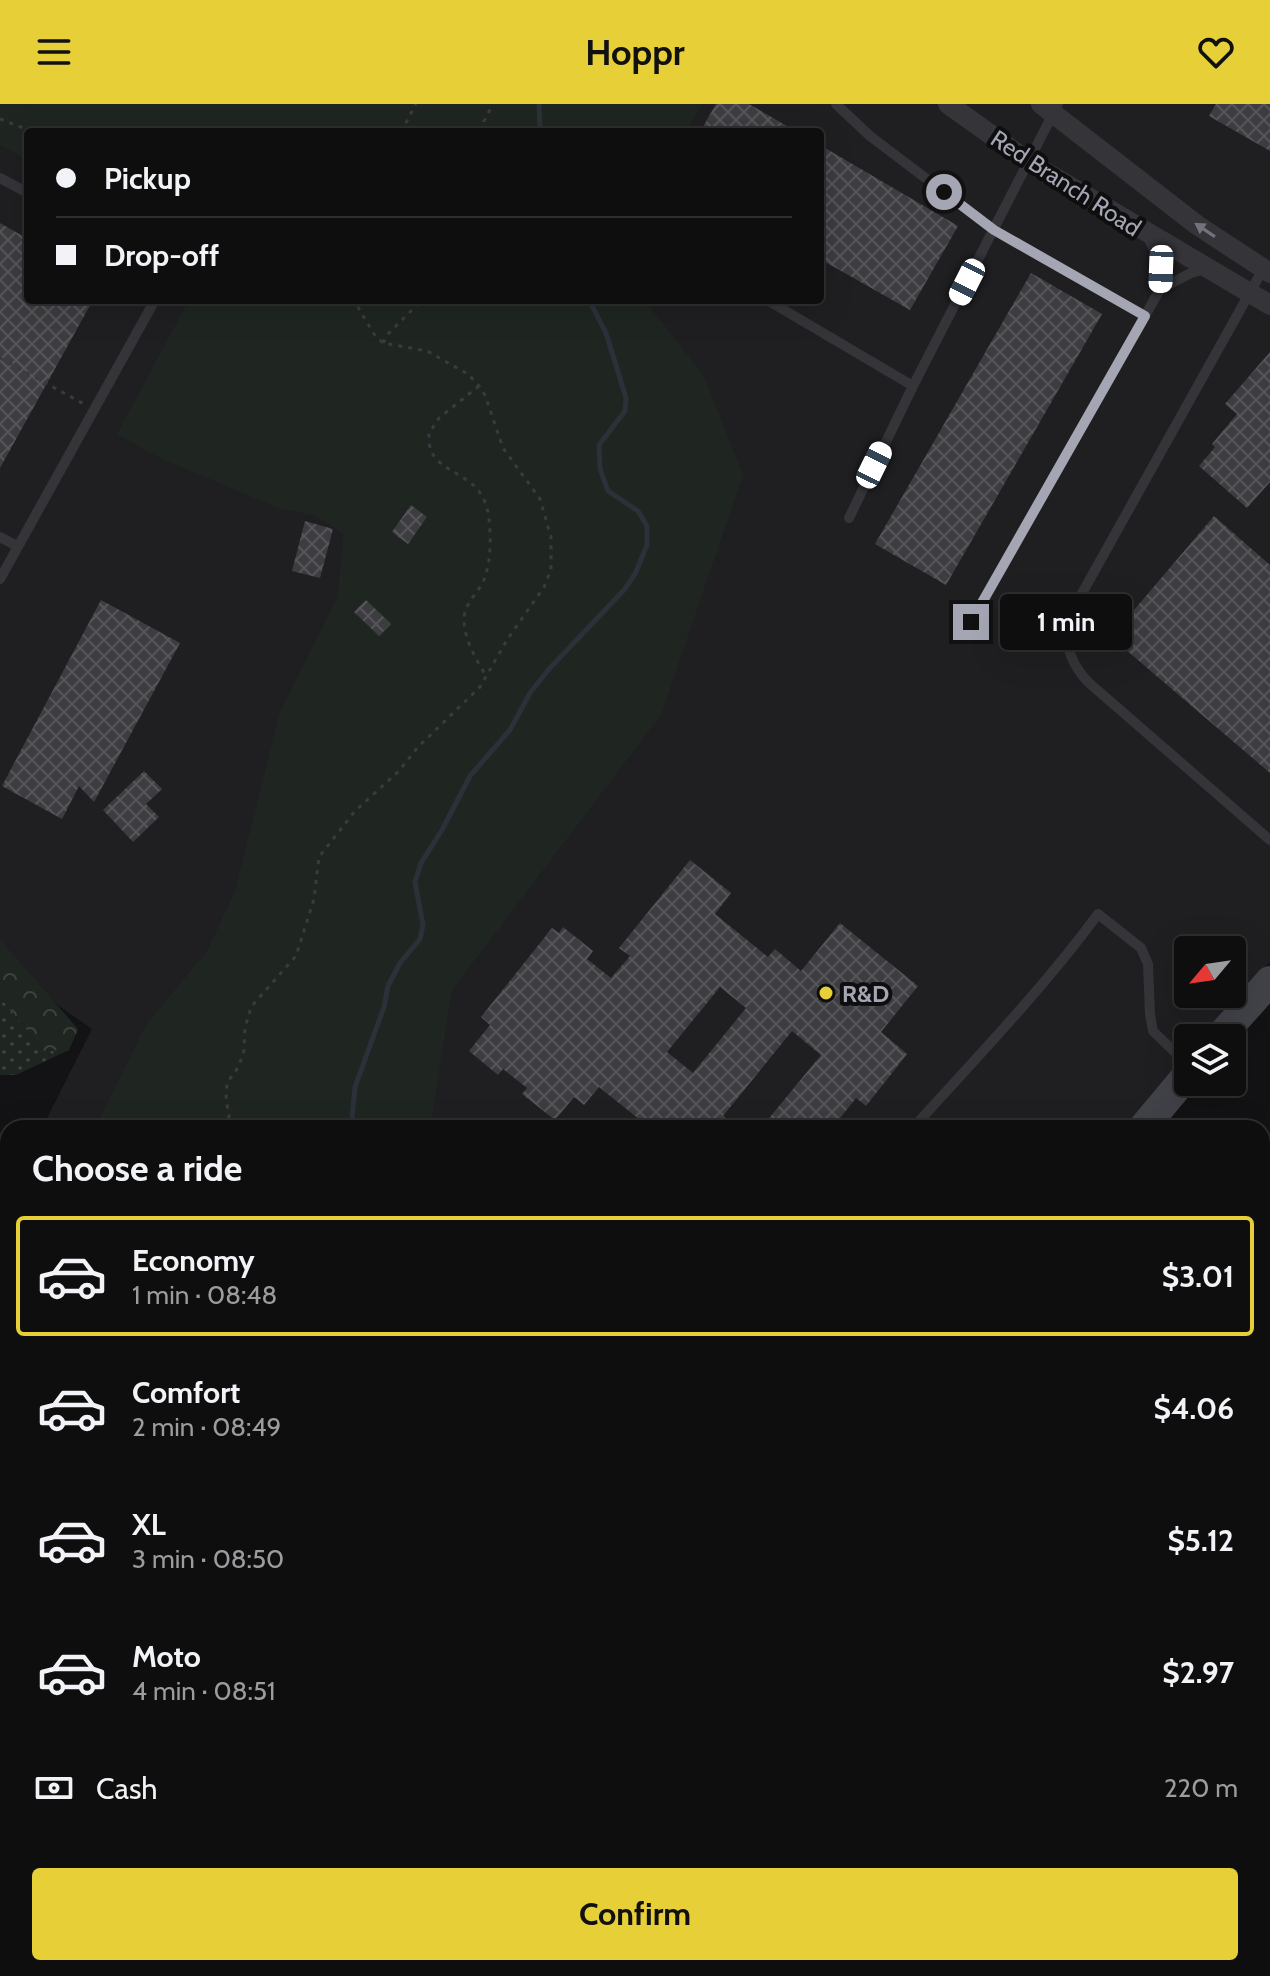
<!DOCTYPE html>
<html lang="en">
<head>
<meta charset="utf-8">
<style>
  :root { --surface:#0e0e0f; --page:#171718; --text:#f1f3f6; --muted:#9b9c9e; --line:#2e2e2f; --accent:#e7cf38 }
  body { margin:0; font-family:Cabin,sans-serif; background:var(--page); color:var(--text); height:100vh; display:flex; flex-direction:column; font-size:30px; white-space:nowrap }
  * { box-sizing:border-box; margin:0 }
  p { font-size:26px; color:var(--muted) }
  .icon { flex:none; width:44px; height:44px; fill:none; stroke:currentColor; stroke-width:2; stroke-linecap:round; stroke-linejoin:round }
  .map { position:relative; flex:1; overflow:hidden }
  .side { position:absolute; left:0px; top:1016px; width:1270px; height:856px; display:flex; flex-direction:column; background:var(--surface); border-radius:24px 24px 0 0; box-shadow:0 8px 32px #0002,0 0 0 2px var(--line) }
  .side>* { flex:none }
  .top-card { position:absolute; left:24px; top:24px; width:800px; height:176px; border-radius:8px; box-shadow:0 8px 32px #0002,0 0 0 2px var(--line); display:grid; align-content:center; height:176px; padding:0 32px; background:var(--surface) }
  .needle { width:52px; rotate:241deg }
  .fabs { position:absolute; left:1174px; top:832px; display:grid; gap:16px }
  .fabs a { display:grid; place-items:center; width:72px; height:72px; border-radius:8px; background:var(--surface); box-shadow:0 8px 32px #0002,0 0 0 2px var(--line); font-size:40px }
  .end { position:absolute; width:36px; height:36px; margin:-18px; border:10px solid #a5a6b4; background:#111; box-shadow:0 0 0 4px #111 }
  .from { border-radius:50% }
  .bubble { position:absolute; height:56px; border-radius:8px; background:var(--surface); box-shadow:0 8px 32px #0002,0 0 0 2px var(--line); font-size:26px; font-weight:800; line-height:56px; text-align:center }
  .car { position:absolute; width:24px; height:48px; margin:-24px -12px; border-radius:10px; box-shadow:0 0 6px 2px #0007; background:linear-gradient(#fff 24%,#345 0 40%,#fff 0 76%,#345 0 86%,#fff 0) }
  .top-card b { display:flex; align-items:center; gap:28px; height:76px; font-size:30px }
  .top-card b+b { border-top:2px solid var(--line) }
  .top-card i { width:20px; height:20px; background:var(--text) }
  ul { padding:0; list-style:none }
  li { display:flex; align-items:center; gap:24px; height:120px; margin:0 16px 12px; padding:0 16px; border:4px solid transparent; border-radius:8px }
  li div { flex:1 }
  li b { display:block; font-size:30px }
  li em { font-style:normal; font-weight:800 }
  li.active { border-color:var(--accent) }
  li>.icon { width:72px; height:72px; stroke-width:1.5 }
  h2 { padding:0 32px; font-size:36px; line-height:96px }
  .pay { display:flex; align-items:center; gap:20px; height:88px; padding:0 32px; font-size:30px }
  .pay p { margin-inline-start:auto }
  .button { display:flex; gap:16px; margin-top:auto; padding:16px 32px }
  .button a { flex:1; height:92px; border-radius:8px; background:var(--accent); color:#111; font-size:32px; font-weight:800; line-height:92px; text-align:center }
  header { display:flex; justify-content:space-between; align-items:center; height:104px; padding:0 32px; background:var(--accent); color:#111; font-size:36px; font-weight:800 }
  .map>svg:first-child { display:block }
  .built { fill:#1f1f21; fill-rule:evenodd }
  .grass { fill:url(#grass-dots) }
  .forest { fill:url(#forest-crowns) }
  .park { fill:#1f2621 }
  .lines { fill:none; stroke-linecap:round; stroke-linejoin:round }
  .stream { stroke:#2c3039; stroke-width:5 }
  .building { fill:url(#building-cross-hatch); fill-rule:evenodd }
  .path { stroke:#3a3a40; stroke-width:3; stroke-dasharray:4 6; stroke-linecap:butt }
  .service { stroke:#343439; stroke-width:10 }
  .minor { stroke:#343439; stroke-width:20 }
  .tertiary { stroke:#343439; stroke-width:26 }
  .secondary { stroke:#424249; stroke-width:30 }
  .oneway { fill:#72737d }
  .route { stroke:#a5a6b4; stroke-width:10 }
  .poi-dot { fill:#e7cf38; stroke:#0e0e0f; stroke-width:3 }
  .labels { text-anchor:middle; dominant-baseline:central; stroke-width:8; stroke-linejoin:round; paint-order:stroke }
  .street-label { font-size:24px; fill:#a5a6b4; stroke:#0e0e0f }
  .poi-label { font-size:24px; font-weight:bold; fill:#a5a6b4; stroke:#0e0e0f; text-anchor:start }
</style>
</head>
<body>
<header><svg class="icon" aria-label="menu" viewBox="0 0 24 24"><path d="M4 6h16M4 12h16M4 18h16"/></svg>Hoppr<svg class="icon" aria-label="heart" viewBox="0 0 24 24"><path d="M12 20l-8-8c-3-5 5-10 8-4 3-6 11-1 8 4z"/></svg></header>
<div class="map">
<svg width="1270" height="1872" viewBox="0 0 1270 1872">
  <defs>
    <pattern id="grass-dots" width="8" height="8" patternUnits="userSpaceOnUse" patternTransform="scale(2)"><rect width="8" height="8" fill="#1f2621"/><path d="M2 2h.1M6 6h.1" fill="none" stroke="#3d423f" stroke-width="1.8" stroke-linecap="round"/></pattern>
    <pattern id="forest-crowns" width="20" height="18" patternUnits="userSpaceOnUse" patternTransform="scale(2)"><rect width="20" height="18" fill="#1f2621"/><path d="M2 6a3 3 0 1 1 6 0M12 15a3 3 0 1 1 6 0" fill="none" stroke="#3d423f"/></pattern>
    <pattern id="building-cross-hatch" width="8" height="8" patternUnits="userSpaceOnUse" patternTransform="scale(2)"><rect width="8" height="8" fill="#3d3d41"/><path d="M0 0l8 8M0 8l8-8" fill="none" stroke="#56565a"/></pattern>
  </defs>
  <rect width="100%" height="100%" fill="#131214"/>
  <path class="built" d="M0,0h1270v858l-67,76h-15v18l-63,72h-1083l50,-99 -92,-64zM28,28h792v168h-792zM1188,846h44v44h-44z"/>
  <path class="grass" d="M0,893l44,54 25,-1 -53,25h-16z"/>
  <path class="forest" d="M0,836l78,89 -9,21 -25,1 -44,-54z
    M8,1641v58l-8,14v-65z
    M8,1803v61h160l1,8h-169v-55z"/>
  <path class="park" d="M0,0h702l-16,28h-658v28l-28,-15z
    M189,196h455l60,76 39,99 -82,240 -209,275 -22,138h-335l51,-103 61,-74 28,-60 45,-179 58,-116 5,-62 -27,-18 -40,-9 -118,-50 -41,-23z
    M224,1864h82l-7,8h-65z"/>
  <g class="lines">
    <path class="stream" d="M539,0l1,28
      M351,1024l4,-41 29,-80 4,-21 12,-23 20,-24 3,-14 -8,-43 6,-19 21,-33 28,-54 40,-46 20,-37 19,-24 75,-79 11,-16 12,-29v-19l-9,-15 -30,-20 -8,-22 -1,-24 26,-34 1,-13 -20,-65 -17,-33
      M102,1864l8,8"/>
  </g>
  <path class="building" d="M716,0h33l48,28h-97z
    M1216,0h54v47l-61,-35z
    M820,41l138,81 -48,84 -90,-51z
    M0,119l28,16v61h65l-93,168z
    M1031,169l71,41 -156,271 -71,-41z
    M1270,248v130l-23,26 -48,-42 16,-19 -3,-3 25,-30 -12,-10z
    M411,401l16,12 -19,27 -16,-12z
    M1214,412l56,49v208l-159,-136z
    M305,417l28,8 -13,49 -28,-7z
    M101,496l79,43 -86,159 -15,-16 -17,33 -60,-33z
    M366,496l25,24 -12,12 -25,-24z
    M144,667l18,18 -16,15 13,13 -26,25 -30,-32z
    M690,756l41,33 -16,21 53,43 7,-8 26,22 39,-48 78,63 -37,46 26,22 -41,52 -10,-8 -24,30h-71l60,-73 -29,-24 -69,85 16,12h-89l-51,-41 -15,18 -10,-8 -19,23 -33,-26 5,-6 -24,-19 -5,6 -29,-24 21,-26 -9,-8 71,-89 7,5 4,-6 30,24 -6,8 24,19 19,-22 -11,-8zM720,883l26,21 -53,65 -26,-21z"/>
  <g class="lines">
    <path class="path" d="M0,15l34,13
      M401,28l15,-28
      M484,28v-11l9,-17
      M383,239l5,-9 34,-34
      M0,254l84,46
      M479,282l-40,32 -10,15c0,5 0,13 2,18 13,27 53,21 58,68 2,20 2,42 -5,61 -5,11 -16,21 -19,32 -5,21 11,47 21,64
      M226,1024l3,-12 -3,-17 1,-16 12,-17 5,-16 1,-22 6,-21 45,-51 18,-57 5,-42 36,-46 44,-40 18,-23 63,-61 27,-47 37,-53 7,-17v-33l-11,-38 -37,-51 -18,-53 -6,-9 -11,-12 -41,-23 -44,-8 -9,-9 -18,-30 -13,-4
      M0,1438l8,-1
      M1262,1544l8,-8
      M1238,1864l14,8"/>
    <path class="service" d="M836,0l34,32 124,94 151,86 -174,306
      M0,74l28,15
      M1148,134l11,21 1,30 31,-16 15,-4
      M1263,165l-197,353c0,25 5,42 22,60l182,158
      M767,196l146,86
      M1145,212l15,-27
      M849,414l64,-132 145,-282
      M0,433l17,9
      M0,475l155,-279
      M913,1024c63,-70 129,-138 185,-214l43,34 7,16 2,50 3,17 35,34
      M0,1260l8,21
      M0,1457l8,-1
      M0,1480l8,-1"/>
    <path class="minor" d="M948,0l81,58 241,143
      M1041,0l156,121 73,48
      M0,1769l8,-14
      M861,1864l10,8"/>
    <path class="tertiary" d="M1262,1282l8,-3"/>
    <path class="secondary" d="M1219,934l51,-57
      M1143,1024l45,-54
      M377,1872l8,-8
      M428,1872l7,-8"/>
  </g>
  <defs><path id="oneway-solid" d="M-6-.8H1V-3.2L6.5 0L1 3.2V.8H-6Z" transform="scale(2)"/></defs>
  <use class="oneway" href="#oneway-solid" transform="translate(1205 126) rotate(-146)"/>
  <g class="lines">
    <path class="route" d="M944,88l50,38 151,86 -174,306"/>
  </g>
  <circle class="poi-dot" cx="826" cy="889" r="8"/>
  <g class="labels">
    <g class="street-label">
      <text transform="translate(1066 79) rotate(33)">Red Branch Road</text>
    </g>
    <g class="poi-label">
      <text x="842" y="889">R&amp;D</text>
    </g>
  </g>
</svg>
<div class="fabs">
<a><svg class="needle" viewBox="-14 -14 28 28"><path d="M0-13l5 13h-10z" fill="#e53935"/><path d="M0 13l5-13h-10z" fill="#9b9c9e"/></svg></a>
<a><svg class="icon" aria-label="layers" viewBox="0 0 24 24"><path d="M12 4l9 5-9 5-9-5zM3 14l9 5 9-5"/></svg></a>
</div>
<i class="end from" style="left:944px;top:88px"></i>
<i class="end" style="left:971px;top:518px"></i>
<div class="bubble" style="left:1000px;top:490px;width:132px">1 min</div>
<i class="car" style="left:1161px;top:165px;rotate:182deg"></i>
<i class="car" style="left:967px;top:178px;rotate:207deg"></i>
<i class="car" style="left:874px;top:361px;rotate:26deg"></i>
<div class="top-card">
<b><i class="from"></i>Pickup</b>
<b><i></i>Drop-off</b>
</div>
<section class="side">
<h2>Choose a ride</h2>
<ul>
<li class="active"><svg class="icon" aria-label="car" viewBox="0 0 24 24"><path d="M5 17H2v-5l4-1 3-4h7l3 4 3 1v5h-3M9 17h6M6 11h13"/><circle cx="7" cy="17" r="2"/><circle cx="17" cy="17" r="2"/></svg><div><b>Economy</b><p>1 min · 08:48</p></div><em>$3.01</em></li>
<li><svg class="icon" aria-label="car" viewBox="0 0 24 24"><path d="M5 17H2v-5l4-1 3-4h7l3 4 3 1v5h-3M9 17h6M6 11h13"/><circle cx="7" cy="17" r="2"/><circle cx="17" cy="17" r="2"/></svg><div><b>Comfort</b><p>2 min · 08:49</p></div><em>$4.06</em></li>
<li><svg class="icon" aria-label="car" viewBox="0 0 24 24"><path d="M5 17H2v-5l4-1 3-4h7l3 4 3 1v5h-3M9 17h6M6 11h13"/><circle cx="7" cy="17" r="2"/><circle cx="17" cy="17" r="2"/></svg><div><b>XL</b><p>3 min · 08:50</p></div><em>$5.12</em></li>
<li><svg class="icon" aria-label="car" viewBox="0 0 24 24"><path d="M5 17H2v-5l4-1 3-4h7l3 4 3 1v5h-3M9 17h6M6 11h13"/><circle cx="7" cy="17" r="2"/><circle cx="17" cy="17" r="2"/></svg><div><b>Moto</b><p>4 min · 08:51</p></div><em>$2.97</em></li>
</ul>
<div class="pay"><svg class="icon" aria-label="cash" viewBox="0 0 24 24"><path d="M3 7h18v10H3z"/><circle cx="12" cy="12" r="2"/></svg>Cash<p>220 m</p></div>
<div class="button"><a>Confirm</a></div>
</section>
</div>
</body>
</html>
